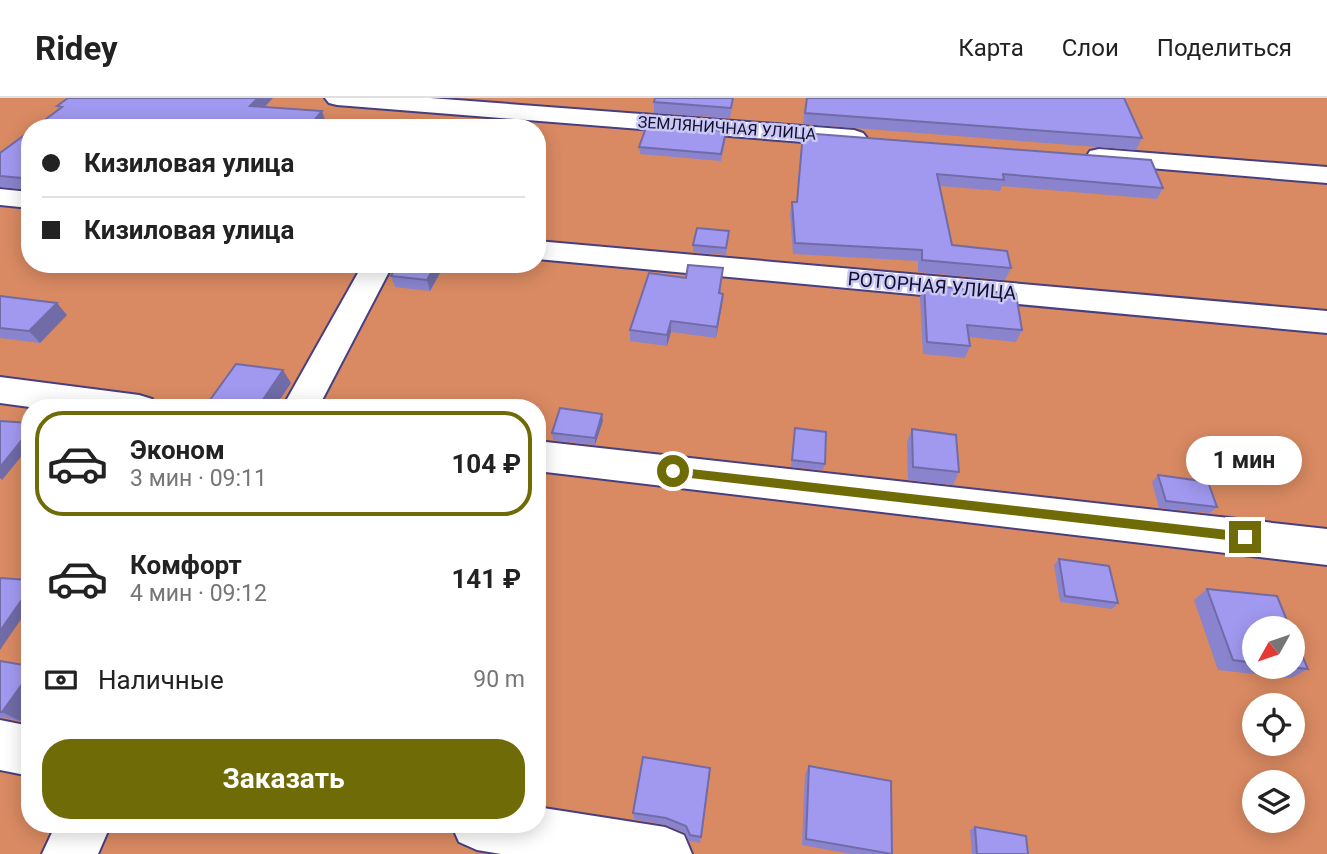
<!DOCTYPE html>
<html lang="ru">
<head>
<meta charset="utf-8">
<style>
  :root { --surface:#fff; --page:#f2f2f2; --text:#222; --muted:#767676; --line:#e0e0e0; --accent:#6f6b06 }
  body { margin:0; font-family:Roboto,sans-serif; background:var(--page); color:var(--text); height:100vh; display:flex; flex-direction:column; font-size:26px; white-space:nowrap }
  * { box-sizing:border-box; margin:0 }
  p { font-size:23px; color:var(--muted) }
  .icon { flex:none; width:38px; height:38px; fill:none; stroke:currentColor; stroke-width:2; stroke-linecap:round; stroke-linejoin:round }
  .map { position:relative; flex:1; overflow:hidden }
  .side { position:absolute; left:21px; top:301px; width:525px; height:434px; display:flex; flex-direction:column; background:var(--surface); border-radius:28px; box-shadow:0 4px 18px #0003 }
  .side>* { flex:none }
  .hud { position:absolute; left:21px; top:21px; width:525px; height:154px; border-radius:28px; box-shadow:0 4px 18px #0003; display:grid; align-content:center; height:154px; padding:0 21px; background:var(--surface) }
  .needle { width:46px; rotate:230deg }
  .buttons { position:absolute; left:1242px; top:518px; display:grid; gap:14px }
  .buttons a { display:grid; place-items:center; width:63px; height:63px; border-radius:50%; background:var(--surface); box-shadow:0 4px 18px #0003; font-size:35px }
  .end { position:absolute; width:32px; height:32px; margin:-16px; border:9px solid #6f6b06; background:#fff; box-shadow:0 0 0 4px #fff }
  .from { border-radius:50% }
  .bubble { position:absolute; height:49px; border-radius:24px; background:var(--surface); box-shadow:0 4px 18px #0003; font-size:23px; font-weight:700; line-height:49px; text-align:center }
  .hud b { display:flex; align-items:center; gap:24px; height:66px; font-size:26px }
  .hud b+b { border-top:2px solid var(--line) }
  .hud i { width:18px; height:18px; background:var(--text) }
  ul { padding:12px 0 0; list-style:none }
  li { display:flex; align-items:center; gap:21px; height:105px; margin:0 14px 10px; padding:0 7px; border:4px solid transparent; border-radius:28px }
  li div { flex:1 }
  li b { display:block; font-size:26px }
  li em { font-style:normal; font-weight:700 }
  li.current { border-color:var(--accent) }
  li>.icon { width:63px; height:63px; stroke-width:1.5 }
  .pay { display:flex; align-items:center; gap:18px; height:77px; padding:0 21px; font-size:26px }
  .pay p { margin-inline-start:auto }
  .action { display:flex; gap:14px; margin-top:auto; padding:14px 21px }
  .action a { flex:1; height:80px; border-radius:28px; background:var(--accent); color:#fff; font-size:28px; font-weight:700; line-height:80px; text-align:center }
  header { display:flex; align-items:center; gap:42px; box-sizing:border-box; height:98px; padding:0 35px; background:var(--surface); border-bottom:2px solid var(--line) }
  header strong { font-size:33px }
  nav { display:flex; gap:38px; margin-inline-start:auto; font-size:24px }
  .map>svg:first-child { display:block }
  .green { fill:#d98a62; fill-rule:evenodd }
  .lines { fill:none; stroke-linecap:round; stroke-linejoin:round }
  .minor-casing { stroke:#473f80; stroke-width:4 }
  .minor { fill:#fff; fill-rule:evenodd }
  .wall { fill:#8a84ce }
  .shaded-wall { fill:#716ba8 }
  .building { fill:#a199f0; stroke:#716ba8; stroke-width:2 }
  .route { fill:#6f6b06 }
  .labels { text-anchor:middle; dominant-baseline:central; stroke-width:5; stroke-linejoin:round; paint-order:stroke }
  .far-street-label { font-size:16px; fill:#110d28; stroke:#c9c7f5 }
  .street-label { font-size:19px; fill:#110d28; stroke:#c9c7f5 }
</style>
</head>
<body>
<header>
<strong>Ridey</strong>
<nav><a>Карта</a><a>Слои</a><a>Поделиться</a></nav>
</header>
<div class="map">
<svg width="1327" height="756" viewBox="0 0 1327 756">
  <rect width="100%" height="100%" fill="#c9c7f5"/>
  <path class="green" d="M0,0h1327v756h-1327zM30,30h507v136h-507zM30,310h507v416h-507zM1255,530h38v39h-38zM1255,607h38v39h-38zM1255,684h38v39h-38z"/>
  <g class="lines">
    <g class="minor-casing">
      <path id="minor" d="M325,0h105l424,32 9,3 4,5 -4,5 -9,3 -517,-41 -8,-2z
        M1099,51l228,18v16l-237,-20 -4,-6 4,-6z
        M0,91l30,3v16l-30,-3z
        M537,143l790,70v22l-790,-74z
        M363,166h30l-75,144h-36z
        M0,279l139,18 13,4 5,9h-120l-37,-5z
        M537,343l790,88v36l-790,-94z
        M0,622l30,6v50l-30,-6z
        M537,709l128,20 19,8 8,19h-191l-24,-4 -18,-8 -8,-18h86z
        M56,726h55l-13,30h-56z"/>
    </g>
    <use href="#minor" class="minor"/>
  </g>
  <path class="wall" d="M806,0l336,40 -6,12 -333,-26z
    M654,4l78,5 -2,11 -76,-5z
    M30,33v59l-30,-3v-34z
    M803,35l360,55 -6,11 -155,-13 -2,5 -60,-5 12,59 59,23 -6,12 -87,-8v-11l-125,-7 -3,-40 2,-12h5z
    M726,40l-5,23 -81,-7 -1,-7z
    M728,140l-2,17 -33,-3v-7z
    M398,166h47l-15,27 -35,-4 -4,-11z
    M723,170l-3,25 3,1 -1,11 -6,33 -45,-6 -4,14 -37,-5v-11l56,-52z
    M924,187l98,45 -6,12 -47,-5 1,9 -5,12 -42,-4 -3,-57z
    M0,198l67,19 -27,28 -40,-5z
    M291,285l-17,25h-59l-5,-8z
    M603,323l-8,24 -42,-5 -1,-7z
    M795,330l30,36 -2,6 -32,-3z
    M912,331l47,43 -6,13 -45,-5 -1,-38z
    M1158,377l59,32 -7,6 -51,-5 -7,-26z
    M1059,461l59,44 -6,6 -52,-7 -6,-37z
    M1207,491l48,39v39h38l15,2 -17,9 -73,-8 -24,-70z
    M0,563l30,5v41l-10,14 -19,-4 -1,2z
    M643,659l58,80 -1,6 -11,-2 -4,-8 -19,-8 -32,-6 -1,-6z
    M809,668l83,88h-41l-49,-9 3,-71z
    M975,729l53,27h-56l-2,-24z"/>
  <path class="shaded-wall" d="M258,0h15l-18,19 -5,-11z
    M322,13l4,12 -4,5h-14z
    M436,166h9l-15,27 -3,-11z
    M723,196l-1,11 -6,33 1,-11z
    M57,205l10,12 -27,28 -11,-12z
    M671,223v11l-4,14v-11z
    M283,272l8,13 -17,25h-15l-1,-1z
    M602,316l1,7 -8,24v-7z
    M30,332v16l-28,34 -2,-2v-11z
    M30,490v18l-30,44v-19z
    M30,575v34l-10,14 -18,-9z"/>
  <path class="building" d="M68,0h190l-8,8 72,5 -14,17h-274l28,-21 -5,-1z
    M655,0h78l-2,10 -77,-6z
    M807,0h317l18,40 -337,-25z
    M647,27l79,6 -5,23 -82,-7z
    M30,33v52l-6,-1 -2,-4 -22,-2v-23z
    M803,35l348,27 12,28 -160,-14 1,6 -67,-6 15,71 55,6 4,17 -89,-8v-10l-127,-7 -3,-41h5z
    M697,130l32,3 -3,17 -33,-3z
    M398,166h38l-9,16 -36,-4z
    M688,167l35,3 -4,25 4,1 -6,33 -46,-6 -4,14 -37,-5 19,-57 37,5z
    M924,187l92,9 6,36 -55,-5 3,21 -43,-4z
    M0,198l57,7 -28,28 -29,-3z
    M236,266l47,6 -25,37 -48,-7z
    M560,310l42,6 -7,24 -43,-5z
    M0,323l30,2v7l-30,37z
    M795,330l31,4 -1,32 -33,-4z
    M912,331l44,6 3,37 -46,-5z
    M1158,377l50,7 9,25 -51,-6z
    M1059,461l50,7 9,37 -53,-7z
    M0,480l30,2v8l-30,43z
    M1207,491l70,7 13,32h-35v35l-22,-3z
    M1293,537l15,34 -18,-2h3z
    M0,563l30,5v7l-28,39h-2z
    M643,659l67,11 -9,69 -11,-2 -4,-9 -20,-8 -33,-5z
    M809,668l82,15 1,73 -86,-15z
    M975,729l51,9 2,18h-51z"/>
  <path class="route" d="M673,369l572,65 6,5 -6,5 -572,-66 -5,-5z"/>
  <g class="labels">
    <g class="far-street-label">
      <text transform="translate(727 30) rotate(4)">ЗЕМЛЯНИЧНАЯ УЛИЦА</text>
    </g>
    <g class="street-label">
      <text transform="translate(932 188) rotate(5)">РОТОРНАЯ УЛИЦА</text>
    </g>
  </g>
</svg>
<div class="buttons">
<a><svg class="needle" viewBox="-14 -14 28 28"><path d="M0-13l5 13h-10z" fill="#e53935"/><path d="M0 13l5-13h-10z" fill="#767676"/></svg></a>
<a><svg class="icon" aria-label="locate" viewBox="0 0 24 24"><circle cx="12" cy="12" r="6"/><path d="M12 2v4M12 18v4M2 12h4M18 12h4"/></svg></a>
<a><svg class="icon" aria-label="layers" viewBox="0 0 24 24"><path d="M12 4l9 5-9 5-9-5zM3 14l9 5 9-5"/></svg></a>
</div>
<i class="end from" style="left:673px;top:373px"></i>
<i class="end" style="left:1245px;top:439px"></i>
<div class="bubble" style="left:1186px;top:338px;width:116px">1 мин</div>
<div class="hud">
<b><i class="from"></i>Кизиловая улица</b>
<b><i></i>Кизиловая улица</b>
</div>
<section class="side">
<ul>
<li class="current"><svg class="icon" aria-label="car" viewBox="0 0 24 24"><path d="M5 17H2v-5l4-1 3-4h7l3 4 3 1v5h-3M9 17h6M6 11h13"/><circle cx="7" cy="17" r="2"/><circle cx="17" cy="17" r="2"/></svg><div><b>Эконом</b><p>3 мин · 09:11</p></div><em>104 ₽</em></li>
<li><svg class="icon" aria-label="car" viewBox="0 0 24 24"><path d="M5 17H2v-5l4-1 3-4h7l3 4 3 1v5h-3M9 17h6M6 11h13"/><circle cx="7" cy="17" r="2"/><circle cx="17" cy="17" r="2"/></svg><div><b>Комфорт</b><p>4 мин · 09:12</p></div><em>141 ₽</em></li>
</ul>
<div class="pay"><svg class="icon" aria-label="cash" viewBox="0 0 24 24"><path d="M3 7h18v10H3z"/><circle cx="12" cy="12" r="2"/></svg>Наличные<p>90 m</p></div>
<div class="action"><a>Заказать</a></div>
</section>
</div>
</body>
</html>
